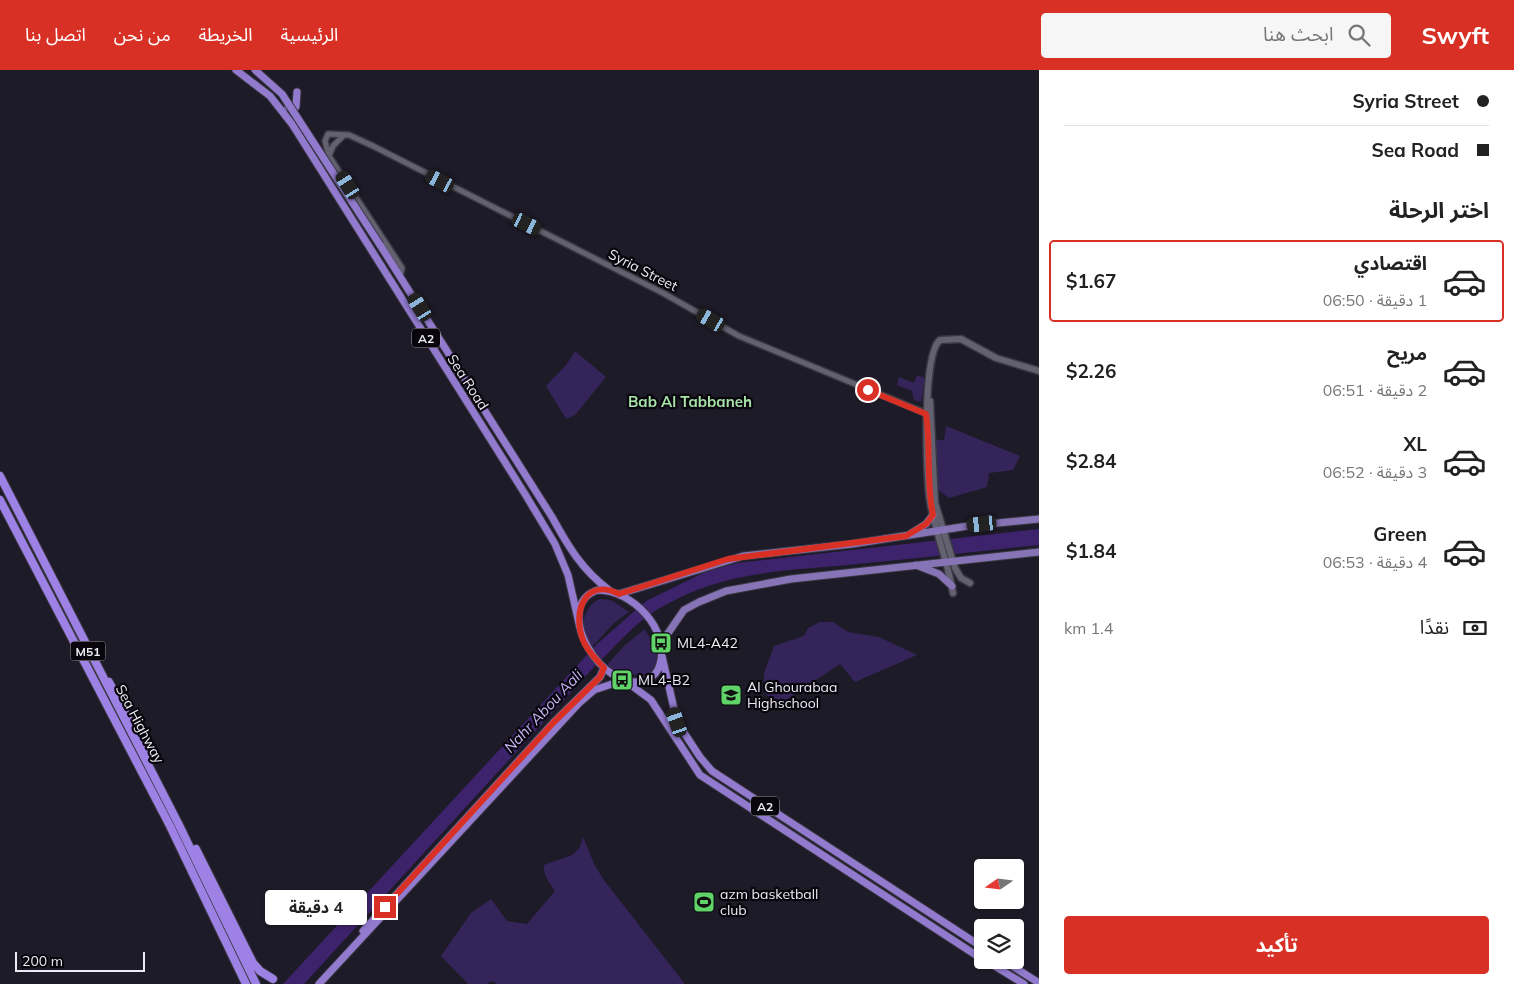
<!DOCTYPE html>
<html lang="ar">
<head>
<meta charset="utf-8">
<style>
  :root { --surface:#fff; --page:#f6f6f6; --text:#222; --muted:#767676; --line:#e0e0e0; --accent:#d93025 }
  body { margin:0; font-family:Mulish,"Noto Sans Arabic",sans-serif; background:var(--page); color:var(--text); direction:rtl; height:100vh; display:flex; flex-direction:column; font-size:19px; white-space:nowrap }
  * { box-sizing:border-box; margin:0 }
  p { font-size:16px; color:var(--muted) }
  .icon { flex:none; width:28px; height:28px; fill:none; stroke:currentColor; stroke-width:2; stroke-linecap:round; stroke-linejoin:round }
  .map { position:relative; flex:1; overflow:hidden; direction:ltr }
  .side { display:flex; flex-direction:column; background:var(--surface); width:475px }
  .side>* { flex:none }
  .top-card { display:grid; align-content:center; height:110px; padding:0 25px; background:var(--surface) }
  .needle { width:32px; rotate:256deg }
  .controls { position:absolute; left:974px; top:789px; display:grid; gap:10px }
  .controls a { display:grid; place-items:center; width:50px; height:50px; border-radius:5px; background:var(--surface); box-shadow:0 1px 4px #0004; font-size:25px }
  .scale { position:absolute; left:15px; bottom:12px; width:130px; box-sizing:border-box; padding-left:5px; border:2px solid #eceaf4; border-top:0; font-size:14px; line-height:18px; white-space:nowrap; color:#eceaf4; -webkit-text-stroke:4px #08060c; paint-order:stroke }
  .end { position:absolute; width:22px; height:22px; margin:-11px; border:6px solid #d93025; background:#fff; box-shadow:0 0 0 2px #fff }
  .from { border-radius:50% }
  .bubble { position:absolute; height:35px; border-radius:5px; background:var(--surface); box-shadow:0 1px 4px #0004; font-size:16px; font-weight:700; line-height:35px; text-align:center; direction:rtl }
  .car { position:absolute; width:15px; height:30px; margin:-15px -8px; border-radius:6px; box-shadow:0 0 4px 1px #0007; background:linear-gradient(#222 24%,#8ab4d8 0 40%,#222 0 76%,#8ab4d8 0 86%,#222 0) }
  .top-card b { display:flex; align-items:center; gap:18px; height:48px; font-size:19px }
  .top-card b+b { border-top:1px solid var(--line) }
  .top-card i { width:12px; height:12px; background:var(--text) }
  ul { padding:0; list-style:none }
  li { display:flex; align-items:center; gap:15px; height:82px; margin:0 10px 8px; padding:0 15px; border:2px solid transparent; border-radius:5px }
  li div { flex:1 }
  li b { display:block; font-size:19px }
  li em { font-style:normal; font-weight:700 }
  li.current { border-color:var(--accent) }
  li>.icon { width:45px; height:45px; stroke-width:1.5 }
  h2 { padding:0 25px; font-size:22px; line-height:60px }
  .pay { display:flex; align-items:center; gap:12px; height:55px; padding:0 25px; font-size:19px }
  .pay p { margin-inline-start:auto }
  .cta { display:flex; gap:10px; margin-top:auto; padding:10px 25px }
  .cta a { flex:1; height:58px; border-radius:5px; background:var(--accent); color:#fff; font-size:20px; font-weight:700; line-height:58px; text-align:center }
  header { display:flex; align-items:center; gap:30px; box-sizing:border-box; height:70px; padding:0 25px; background:var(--accent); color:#fff }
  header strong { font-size:24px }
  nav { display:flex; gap:28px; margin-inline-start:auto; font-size:18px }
  .search { width:350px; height:45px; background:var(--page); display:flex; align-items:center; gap:12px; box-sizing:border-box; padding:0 18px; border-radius:5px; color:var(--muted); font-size:19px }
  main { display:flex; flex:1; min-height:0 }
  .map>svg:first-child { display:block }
  .green { fill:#352459 }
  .water { fill:#3c236b }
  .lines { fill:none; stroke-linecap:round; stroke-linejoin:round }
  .tertiary-casing { stroke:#3a3842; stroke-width:8 }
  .secondary-casing { stroke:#3a3842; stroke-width:9 }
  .primary-casing { stroke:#3a3842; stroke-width:9 }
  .trunk-casing { stroke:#3a3842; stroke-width:9 }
  .motorway-casing { stroke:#3a3842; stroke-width:10 }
  .tertiary { stroke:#636070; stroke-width:5 }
  .secondary { stroke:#636070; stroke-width:6 }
  .primary { stroke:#8674b6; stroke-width:7 }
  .trunk { stroke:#927ace; stroke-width:7 }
  .motorway { stroke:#9d81e5; stroke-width:8 }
  .trunk-bridge-casing { stroke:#3a3842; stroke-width:9; stroke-linecap:butt }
  .trunk-bridge { stroke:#927ace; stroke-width:7 }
  .route { stroke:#d93025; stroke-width:6 }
  .labels { text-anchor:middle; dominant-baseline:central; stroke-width:4.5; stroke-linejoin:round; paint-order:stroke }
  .shield { fill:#08060c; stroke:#a8a6ae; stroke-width:1 }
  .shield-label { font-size:12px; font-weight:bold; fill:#eceaf4 }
  .street-label { font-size:14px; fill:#eceaf4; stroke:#08060c }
  .poi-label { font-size:14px; fill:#eceaf4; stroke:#08060c; text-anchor:start }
  .neighbourhood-label { font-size:15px; font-weight:bold; fill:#a7e2a8; stroke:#08060c }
  .water-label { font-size:15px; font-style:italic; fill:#c5b6f6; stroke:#08060c }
</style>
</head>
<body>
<header>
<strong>Swyft</strong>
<div class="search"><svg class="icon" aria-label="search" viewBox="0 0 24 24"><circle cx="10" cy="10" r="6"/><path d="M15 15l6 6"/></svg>ابحث هنا</div>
<nav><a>الرئيسية</a><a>الخريطة</a><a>من نحن</a><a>اتصل بنا</a></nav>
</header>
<main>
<section class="side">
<div class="top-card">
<b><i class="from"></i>Syria Street</b>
<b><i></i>Sea Road</b>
</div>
<h2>اختر الرحلة</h2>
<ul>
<li class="current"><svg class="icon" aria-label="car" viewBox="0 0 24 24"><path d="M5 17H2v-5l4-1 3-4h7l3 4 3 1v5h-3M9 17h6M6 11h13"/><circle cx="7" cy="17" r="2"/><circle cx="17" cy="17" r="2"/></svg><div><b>اقتصادي</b><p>1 دقيقة · 06:50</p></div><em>$1.67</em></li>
<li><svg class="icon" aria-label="car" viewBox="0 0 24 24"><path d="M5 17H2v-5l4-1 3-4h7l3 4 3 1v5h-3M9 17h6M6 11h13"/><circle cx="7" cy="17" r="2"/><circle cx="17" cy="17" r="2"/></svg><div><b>مريح</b><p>2 دقيقة · 06:51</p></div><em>$2.26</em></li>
<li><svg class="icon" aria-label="car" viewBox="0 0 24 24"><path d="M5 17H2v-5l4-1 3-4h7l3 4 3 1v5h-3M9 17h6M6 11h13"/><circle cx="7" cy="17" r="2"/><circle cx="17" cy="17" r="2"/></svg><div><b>XL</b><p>3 دقيقة · 06:52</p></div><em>$2.84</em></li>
<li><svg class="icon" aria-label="car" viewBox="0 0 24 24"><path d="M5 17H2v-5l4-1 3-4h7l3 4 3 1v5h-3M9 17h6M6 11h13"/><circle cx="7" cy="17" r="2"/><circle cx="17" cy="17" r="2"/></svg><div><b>Green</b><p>4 دقيقة · 06:53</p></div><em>$1.84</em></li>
</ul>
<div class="pay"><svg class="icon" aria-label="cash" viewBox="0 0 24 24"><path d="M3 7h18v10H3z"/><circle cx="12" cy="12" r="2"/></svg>نقدًا<p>1.4 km</p></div>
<div class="cta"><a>تأكيد</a></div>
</section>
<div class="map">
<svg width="1039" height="914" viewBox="0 0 1039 914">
  <rect width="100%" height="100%" fill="#1e1b28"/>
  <path class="green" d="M575,281l31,26 -31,38 -9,4 -20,-33 21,-22z
    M917,305l8,3 -4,24 -7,-2 -2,-9 -15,-6 2,-8 15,6z
    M946,356l74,30 -7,14 -24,3 -2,14 -38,11 -11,-8 -2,-50h8z
    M599,529l12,1 18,12 -15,11 -22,24c-12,-17 -12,-37 7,-48z
    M820,552h13l15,10 31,5 38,18 -62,27 -15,-18 -63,42 -13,-14v-19l10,-27 30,-10 4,-8z
    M645,559c3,7 9,14 11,21 9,32 -33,29 -49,15l17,-19z
    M583,767l11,27 9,15 82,105h-188l-4,-3 -7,3h-18l-27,-28 30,-43 20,-14 16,22 20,3 28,-33c-5,-8 -13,-17 -11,-26l28,-10 7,-6z"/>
  <path class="water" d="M1039,459v16c-60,6 -120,13 -181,19 -73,7 -134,6 -200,45 -25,15 -44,39 -65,59l-289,316h-21l314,-340 49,-43 59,-29 32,-9z"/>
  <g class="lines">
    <g class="tertiary-casing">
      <path id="tertiary" d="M329,86l4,-10 11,-11
        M400,206l2,-8 -73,-112 -4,-15 3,-7 21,1 24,11 290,147 76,43 191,79"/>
    </g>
    <g class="secondary-casing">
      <path id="secondary" d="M930,331l5,102 20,65 6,10 9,5
        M953,523c-5,-31 -18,-61 -23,-92 -4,-25 -8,-147 10,-161l21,-1 35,19 43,13"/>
    </g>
    <g class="primary-casing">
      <path id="primary" d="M910,464l16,-10 7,-9
        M916,495l23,9 13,12
        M619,524l124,-38 109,-12 116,-18 71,-7
        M662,572l22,-32 15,-8 27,-11 65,-12 248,-27"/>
    </g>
    <g class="trunk-casing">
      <path id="trunk" d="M236,0l34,26 22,28 233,370 30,50 13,31 12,53
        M288,37l4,2 4,-2 1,-15
        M380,175l172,272c16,29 30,53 57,73
        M598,520c34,0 72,39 62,74 -2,8 -6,13 -14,16 -44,16 -96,-75 -48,-90z
        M662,586l15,66 23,35 12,14 270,176
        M363,861l191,-209 46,-45 4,-9
        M985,890l39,24
        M1003,890l36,23
        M319,914l260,-281 15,-13 30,-10 27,20 49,75 282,184"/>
    </g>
    <g class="motorway-casing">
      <path id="motorway" d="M0,406l178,347 78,161
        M0,430l170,326 76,158
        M109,612l38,72
        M196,779l57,114 7,8 13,8"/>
    </g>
    <use href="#tertiary" class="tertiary"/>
    <use href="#secondary" class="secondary"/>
    <use href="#primary" class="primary"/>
    <use href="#trunk" class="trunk"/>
    <use href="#motorway" class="motorway"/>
    <g class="trunk-bridge-casing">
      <path id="trunk-bridge" d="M255,0l27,24 98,151"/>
    </g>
    <use href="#trunk-bridge" class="trunk-bridge"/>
  </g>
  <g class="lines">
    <path class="route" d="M385,837l169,-185 46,-45 4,-9c-8,-9 -17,-17 -21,-28 -11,-28 2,-63 36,-46l109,-35 178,-23 20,-12 7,-9c-7,-33 -2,-67 -7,-101l-58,-24"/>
  </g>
  <defs>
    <g id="bus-square" transform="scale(1.125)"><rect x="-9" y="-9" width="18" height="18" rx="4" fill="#61d469" stroke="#08060c"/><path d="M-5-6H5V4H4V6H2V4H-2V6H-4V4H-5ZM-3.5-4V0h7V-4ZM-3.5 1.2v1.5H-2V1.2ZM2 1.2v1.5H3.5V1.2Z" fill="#111"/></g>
    <g id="school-square" transform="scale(1.125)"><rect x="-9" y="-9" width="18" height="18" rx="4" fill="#61d469" stroke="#08060c"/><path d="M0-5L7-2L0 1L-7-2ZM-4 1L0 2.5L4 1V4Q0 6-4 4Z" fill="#111"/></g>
    <g id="stadium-square" transform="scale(1.125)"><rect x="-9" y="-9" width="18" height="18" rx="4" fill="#61d469" stroke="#08060c"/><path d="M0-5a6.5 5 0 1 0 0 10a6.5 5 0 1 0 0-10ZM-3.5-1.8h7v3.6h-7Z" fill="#111"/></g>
  </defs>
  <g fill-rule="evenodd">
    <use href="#bus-square" x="661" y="573"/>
    <use href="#bus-square" x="622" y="610"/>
    <use href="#school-square" x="731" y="625"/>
    <use href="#stadium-square" x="704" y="832"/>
  </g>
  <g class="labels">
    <g class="shield">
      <rect x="412" y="258.5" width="28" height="19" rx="4"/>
      <rect x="70.5" y="571.5" width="35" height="19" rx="4"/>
      <rect x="751" y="726.5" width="28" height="19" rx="4"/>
    </g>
    <g class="shield-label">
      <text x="426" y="268">A2</text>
      <text x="88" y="581">M51</text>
      <text x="765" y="736">A2</text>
    </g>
    <g class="street-label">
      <text transform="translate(643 200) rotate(27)">Syria Street</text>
      <text transform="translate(468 312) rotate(57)">Sea Road</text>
      <text transform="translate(140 654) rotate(62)">Sea Highway</text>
    </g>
    <g class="poi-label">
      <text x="677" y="573">ML4-A42</text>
      <text x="638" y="610">ML4-B2</text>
      <text x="747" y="617">Al Ghourabaa<tspan x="747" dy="16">Highschool</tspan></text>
      <text x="720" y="824">azm basketball<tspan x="720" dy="16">club</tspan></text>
    </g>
    <g class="neighbourhood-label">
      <text x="690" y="331">Bab Al Tabbaneh</text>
    </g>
    <g class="water-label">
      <text transform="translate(543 641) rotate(-47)">Nahr Abou Aali</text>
    </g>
  </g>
</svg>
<div class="controls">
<a><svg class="needle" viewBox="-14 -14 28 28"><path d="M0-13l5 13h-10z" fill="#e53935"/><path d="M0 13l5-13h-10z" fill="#767676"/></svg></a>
<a><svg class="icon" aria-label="layers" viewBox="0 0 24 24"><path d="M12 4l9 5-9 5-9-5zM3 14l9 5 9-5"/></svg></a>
</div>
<div class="scale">200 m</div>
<i class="end from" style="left:868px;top:320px"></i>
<i class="end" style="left:385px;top:837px"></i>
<div class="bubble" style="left:265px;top:820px;width:102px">4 دقيقة</div>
<i class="car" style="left:440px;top:111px;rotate:297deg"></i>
<i class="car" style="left:348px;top:115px;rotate:328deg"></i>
<i class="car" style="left:527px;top:154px;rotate:116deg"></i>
<i class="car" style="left:420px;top:237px;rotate:328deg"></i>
<i class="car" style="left:711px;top:250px;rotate:300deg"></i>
<i class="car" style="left:982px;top:454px;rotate:264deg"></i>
<i class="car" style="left:677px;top:652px;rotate:341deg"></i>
</div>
</main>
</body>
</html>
